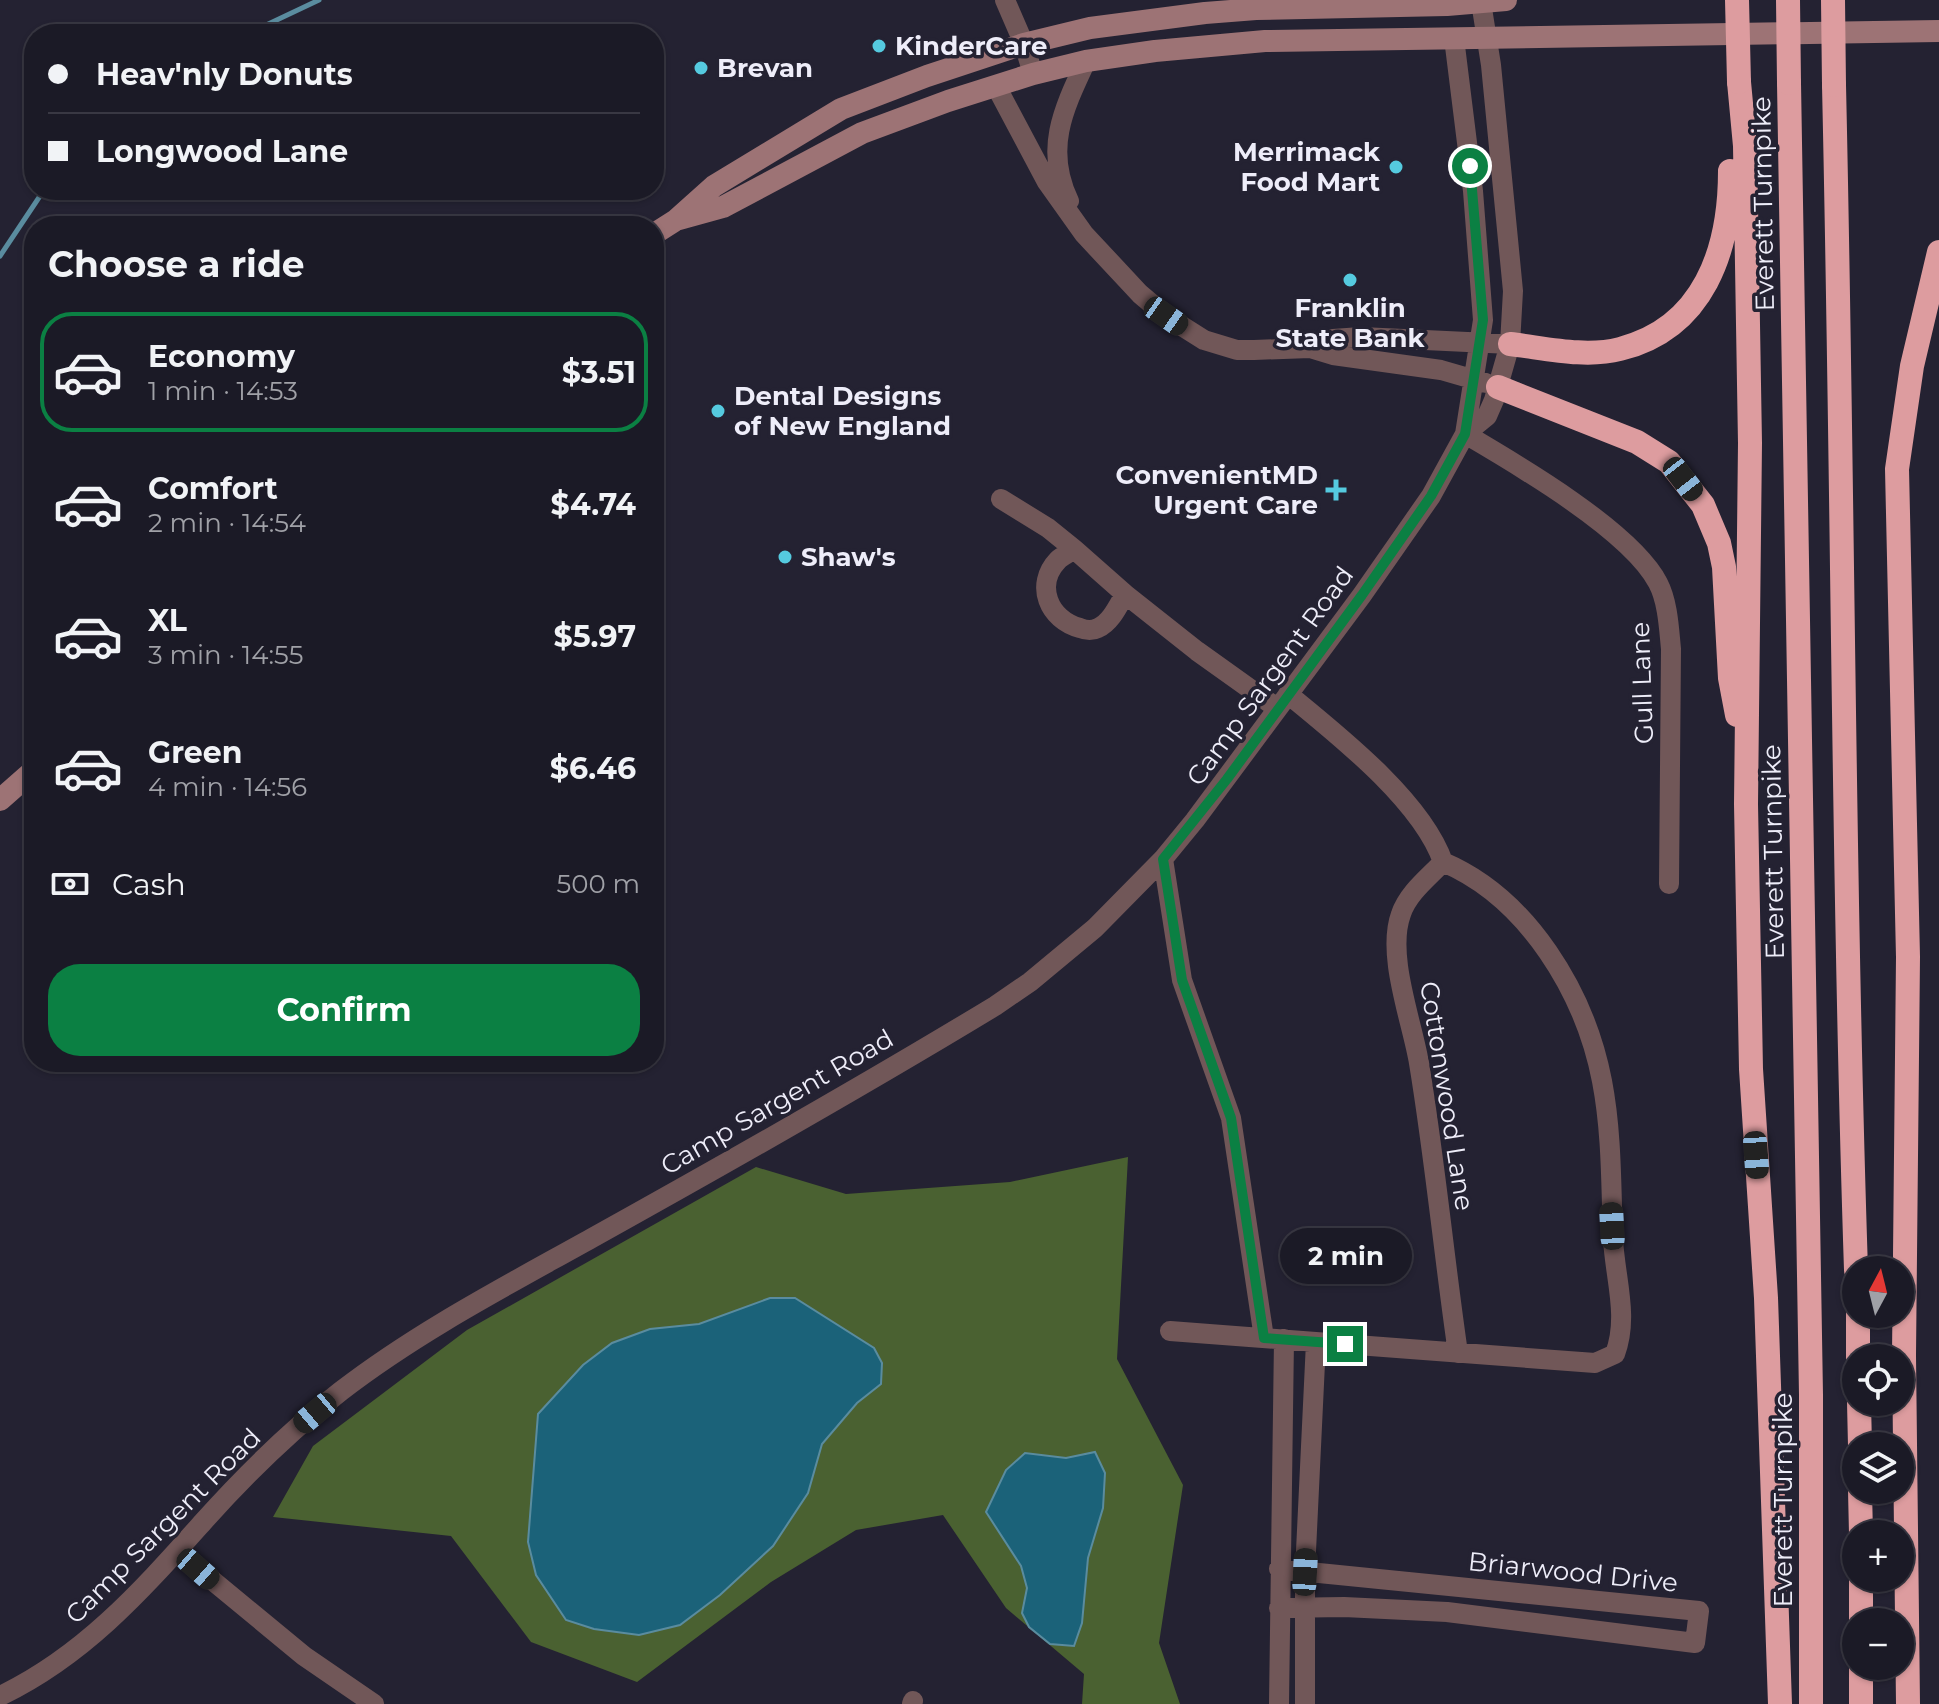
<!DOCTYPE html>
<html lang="en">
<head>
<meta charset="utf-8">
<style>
  :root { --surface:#1b1a26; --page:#282732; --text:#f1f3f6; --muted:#a0a1a7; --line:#393843; --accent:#0b8043 }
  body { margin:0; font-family:Montserrat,sans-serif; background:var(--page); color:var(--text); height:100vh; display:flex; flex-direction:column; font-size:30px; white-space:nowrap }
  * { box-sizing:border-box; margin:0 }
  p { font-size:26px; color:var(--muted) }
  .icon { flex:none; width:44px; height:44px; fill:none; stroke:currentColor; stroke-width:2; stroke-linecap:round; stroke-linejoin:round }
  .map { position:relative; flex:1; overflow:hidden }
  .panel { position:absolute; left:24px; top:216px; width:640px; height:856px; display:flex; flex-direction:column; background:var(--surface); border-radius:32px; box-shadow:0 2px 6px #0004,0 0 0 2px var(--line) }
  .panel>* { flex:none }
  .banner { position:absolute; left:24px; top:24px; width:640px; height:176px; border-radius:32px; box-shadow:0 2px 6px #0004,0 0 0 2px var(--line); display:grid; align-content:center; height:176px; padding:0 24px; background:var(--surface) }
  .needle { width:52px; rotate:7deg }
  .controls { position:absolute; left:1842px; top:1256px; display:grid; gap:16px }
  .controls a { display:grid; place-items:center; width:72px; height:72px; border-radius:50%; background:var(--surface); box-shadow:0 2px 6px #0004,0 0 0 2px var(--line); font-size:40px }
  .end { position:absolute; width:36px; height:36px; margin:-18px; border:10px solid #0b8043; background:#fff; box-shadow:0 0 0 4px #fff }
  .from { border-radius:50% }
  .bubble { position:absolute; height:56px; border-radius:28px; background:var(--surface); box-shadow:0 2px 6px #0004,0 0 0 2px var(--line); font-size:26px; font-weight:700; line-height:56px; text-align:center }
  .car { position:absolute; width:24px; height:48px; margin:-24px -12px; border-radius:10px; box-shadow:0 0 6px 2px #0007; background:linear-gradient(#222 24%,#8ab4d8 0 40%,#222 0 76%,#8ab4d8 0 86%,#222 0) }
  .banner b { display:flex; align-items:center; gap:28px; height:76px; font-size:30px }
  .banner b+b { border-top:2px solid var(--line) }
  .banner i { width:20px; height:20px; background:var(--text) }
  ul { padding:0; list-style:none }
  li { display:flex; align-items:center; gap:24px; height:120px; margin:0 16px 12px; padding:0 8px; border:4px solid transparent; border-radius:32px }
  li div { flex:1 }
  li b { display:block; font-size:30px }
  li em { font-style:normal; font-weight:700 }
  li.current { border-color:var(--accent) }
  li>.icon { width:72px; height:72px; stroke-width:1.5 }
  h2 { padding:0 24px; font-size:36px; line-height:96px }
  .pay { display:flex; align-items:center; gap:20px; height:88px; padding:0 24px; font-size:30px }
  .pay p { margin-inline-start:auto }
  .button { display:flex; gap:16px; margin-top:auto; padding:16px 24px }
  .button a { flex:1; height:92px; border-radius:32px; background:var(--accent); color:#fff; font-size:32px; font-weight:700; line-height:92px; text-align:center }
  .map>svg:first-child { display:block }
  .forest { fill:#4a6131 }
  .water { fill:#1b6279; stroke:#5a8c9f; stroke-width:2 }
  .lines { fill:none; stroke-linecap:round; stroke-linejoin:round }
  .stream { stroke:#5a8c9f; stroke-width:5 }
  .minor { stroke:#715758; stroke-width:20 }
  .secondary { stroke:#9d7375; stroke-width:22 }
  .motorway { stroke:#dd9c9f; stroke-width:24 }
  .motorway-bridge { stroke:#dd9c9f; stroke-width:24 }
  .route { stroke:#0b8043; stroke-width:10 }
  .poi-dot { fill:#55cadf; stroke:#242232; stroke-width:3 }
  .labels { text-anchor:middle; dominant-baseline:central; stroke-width:7; stroke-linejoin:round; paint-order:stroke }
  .poi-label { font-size:26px; font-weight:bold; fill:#eeedf9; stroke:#242232; text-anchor:start }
  .street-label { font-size:26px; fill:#eeedf9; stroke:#242232 }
</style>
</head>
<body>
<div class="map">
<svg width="1939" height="1704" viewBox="0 0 1939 1704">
  <rect width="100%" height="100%" fill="#242232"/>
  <path class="forest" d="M1128,1157l-11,202 66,126 -24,158 21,61h-98l2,-30 -78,-66 -63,-93 -87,15 -85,52 -134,100 -106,-40 -80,-106 -178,-19 40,-71 154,-116 289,-163 90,27 164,-12z"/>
  <path class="water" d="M770,1298h25l79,50 8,15 -1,21 -24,19 -35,41 -14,49 -35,53 -53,49 -40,30 -41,10 -45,-6 -28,-9 -30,-45 -8,-33 10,-128 45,-49 29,-22 38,-14 49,-5z
    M1095,1452l10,21 -2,35 -15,50 -6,65 -8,23 -24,-2 -21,-17 -7,-14 5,-25 -6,-22 -35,-54 20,-42 19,-17 41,5z"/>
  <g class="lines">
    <path class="stream" d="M247,34l72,-34
      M0,256l44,-66"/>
    <path class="minor" d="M1005,0l19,44 9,30
      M996,86l51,96 37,52 56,60 26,22 38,24 33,10h17l56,-2 23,-9 28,-2 149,7
      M1069,201c-25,-52 -6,-91 17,-140
      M1310,348l23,7 108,15 45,13
      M1465,434c53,31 166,97 193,149 10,19 11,46 13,66l-2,235
      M1465,434l22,-18 7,-16 16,-56 3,-53 -22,-226 -10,-63
      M1001,499l47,29 26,21
      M1074,549l51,45c-7,12 -14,28 -27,34 -6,3 -13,2 -18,0 -31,-8 -46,-43 -22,-68 4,-4 11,-7 16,-11z
      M1125,594l72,57 80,57
      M1163,859l19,121 49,138 33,220
      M1443,862c-15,16 -35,31 -42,52 -15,41 11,107 18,149 16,97 25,194 39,290
      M1170,1331l425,32 20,-9c14,-37 0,-76 -2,-115 -2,-52 -1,-106 -11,-158 -17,-88 -74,-183 -159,-219 -21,-61 -105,-127 -155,-168
      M178,1552l126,104 70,48
      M1279,1569l420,42 -4,32 -248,-31 -103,-5 -65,1
      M0,1696c84,-40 142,-106 203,-174 42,-47 88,-92 138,-131 78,-60 165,-105 251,-153 135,-75 271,-152 403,-232l35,-24 65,-54 68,-69 32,-39 167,-225 69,-99 34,-62 18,-114 -10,-129 -19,-153
      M912,1704l1,-3
      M1279,1704l5,-365
      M1305,1704v-132l11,-230"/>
    <path class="secondary" d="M676,220l47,-13 139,-74 86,-32 85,-27 53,-13 69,-10 110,-10 674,-10
      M654,234l22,-14 38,-34 127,-77 86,-33 97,-32 66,-16 115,-15 51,-4 191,-4 59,-5
      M0,800l34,-30"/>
    <path class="motorway" d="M1739,82l6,64 5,297 -4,361 5,265 15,229 14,406
      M1789,83l22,1312v309
      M1834,85c9,395 9,790 22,1185
      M1510,344c35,4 75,14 110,5 84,-21 110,-99 110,-178
      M1498,387l139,55 32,20 34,43 16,38 5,24 6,111 7,37
      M1858,1314v44
      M1859,1402l1,44
      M1860,1490l1,44
      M1861,1578v44
      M1861,1704v-38
      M1908,1704l-4,-348 4,-399 -11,-488 15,-103 27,-114"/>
    <path class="motorway-bridge" d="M1737,0l2,82
      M1788,0l1,83
      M1833,0l1,85"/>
  </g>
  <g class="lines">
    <path class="route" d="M1345,1344l-81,-6 -33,-220 -49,-138 -19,-121 64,-80 135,-184 69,-99 34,-62 18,-114 -13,-154"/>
  </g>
  <g class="poi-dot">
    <circle cx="879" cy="46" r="8"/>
    <circle cx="701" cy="68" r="8"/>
    <circle cx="1396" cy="167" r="8"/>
    <circle cx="1350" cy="280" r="8"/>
    <circle cx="718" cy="411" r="8"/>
    <path d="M1332 478h8v8h8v8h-8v8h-8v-8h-8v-8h8z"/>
    <circle cx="785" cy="557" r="8"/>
  </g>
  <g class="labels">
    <g class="poi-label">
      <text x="895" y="46">KinderCare</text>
      <text x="717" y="68">Brevan</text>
      <text x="1380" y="152" text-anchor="end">Merrimack<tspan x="1380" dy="30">Food Mart</tspan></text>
      <text x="1350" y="308" text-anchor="middle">Franklin<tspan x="1350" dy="30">State Bank</tspan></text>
      <text x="734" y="396">Dental Designs<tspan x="734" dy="30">of New England</tspan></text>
      <text x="1318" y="475" text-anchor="end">ConvenientMD<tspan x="1318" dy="30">Urgent Care</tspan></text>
      <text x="801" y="557">Shaw's</text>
    </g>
    <g class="street-label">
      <text transform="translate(1763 204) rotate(-91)">Everett Turnpike</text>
      <text transform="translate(1270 676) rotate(-54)">Camp Sargent Road</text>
      <text transform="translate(1642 683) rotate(-92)">Gull Lane</text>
      <text transform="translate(1773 852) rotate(-91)">Everett Turnpike</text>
      <text transform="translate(1447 1096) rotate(81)">Cottonwood Lane</text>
      <text transform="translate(777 1102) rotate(-30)">Camp Sargent Road</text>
      <text transform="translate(1783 1500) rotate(-90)">Everett Turnpike</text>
      <text transform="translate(163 1526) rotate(-45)">Camp Sargent Road</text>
      <text transform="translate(1573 1572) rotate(6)">Briarwood Drive</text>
    </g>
  </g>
</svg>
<div class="controls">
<a><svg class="needle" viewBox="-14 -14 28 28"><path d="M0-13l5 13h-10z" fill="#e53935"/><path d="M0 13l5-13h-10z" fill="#a0a1a7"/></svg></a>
<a><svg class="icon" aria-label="locate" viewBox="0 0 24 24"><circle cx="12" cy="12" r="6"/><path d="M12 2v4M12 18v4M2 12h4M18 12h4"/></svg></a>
<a><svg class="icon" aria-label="layers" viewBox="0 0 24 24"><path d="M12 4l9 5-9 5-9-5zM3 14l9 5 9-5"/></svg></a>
<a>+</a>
<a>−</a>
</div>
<i class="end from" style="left:1470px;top:166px"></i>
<i class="end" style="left:1345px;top:1344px"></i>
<div class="bubble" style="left:1280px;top:1228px;width:132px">2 min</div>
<i class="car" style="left:1166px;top:316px;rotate:125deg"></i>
<i class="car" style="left:1683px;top:479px;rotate:142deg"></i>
<i class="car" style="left:1756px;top:1155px;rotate:176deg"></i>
<i class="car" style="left:1612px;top:1226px;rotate:357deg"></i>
<i class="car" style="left:315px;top:1413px;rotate:230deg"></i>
<i class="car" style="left:198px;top:1569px;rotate:131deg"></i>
<i class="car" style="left:1305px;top:1572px;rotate:3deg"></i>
<div class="banner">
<b><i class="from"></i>Heav'nly Donuts</b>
<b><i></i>Longwood Lane</b>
</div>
<section class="panel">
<h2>Choose a ride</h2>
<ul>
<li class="current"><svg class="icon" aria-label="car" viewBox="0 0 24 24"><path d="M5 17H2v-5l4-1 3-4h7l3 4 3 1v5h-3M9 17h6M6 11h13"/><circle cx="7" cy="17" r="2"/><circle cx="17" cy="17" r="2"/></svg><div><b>Economy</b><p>1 min · 14:53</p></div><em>$3.51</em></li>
<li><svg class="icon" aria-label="car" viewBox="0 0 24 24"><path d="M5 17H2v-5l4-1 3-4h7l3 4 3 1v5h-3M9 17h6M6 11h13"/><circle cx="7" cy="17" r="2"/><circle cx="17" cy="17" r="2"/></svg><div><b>Comfort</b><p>2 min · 14:54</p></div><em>$4.74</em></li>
<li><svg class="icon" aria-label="car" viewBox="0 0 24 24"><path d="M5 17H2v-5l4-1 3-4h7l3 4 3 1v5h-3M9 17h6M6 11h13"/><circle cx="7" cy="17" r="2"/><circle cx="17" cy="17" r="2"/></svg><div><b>XL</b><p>3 min · 14:55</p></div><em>$5.97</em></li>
<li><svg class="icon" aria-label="car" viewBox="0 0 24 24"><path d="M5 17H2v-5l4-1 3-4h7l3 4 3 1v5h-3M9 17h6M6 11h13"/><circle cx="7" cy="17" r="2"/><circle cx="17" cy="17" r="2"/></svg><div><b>Green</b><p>4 min · 14:56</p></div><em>$6.46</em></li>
</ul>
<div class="pay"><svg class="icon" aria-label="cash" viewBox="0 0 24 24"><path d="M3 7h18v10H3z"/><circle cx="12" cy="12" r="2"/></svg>Cash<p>500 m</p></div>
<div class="button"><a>Confirm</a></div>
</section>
</div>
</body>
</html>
